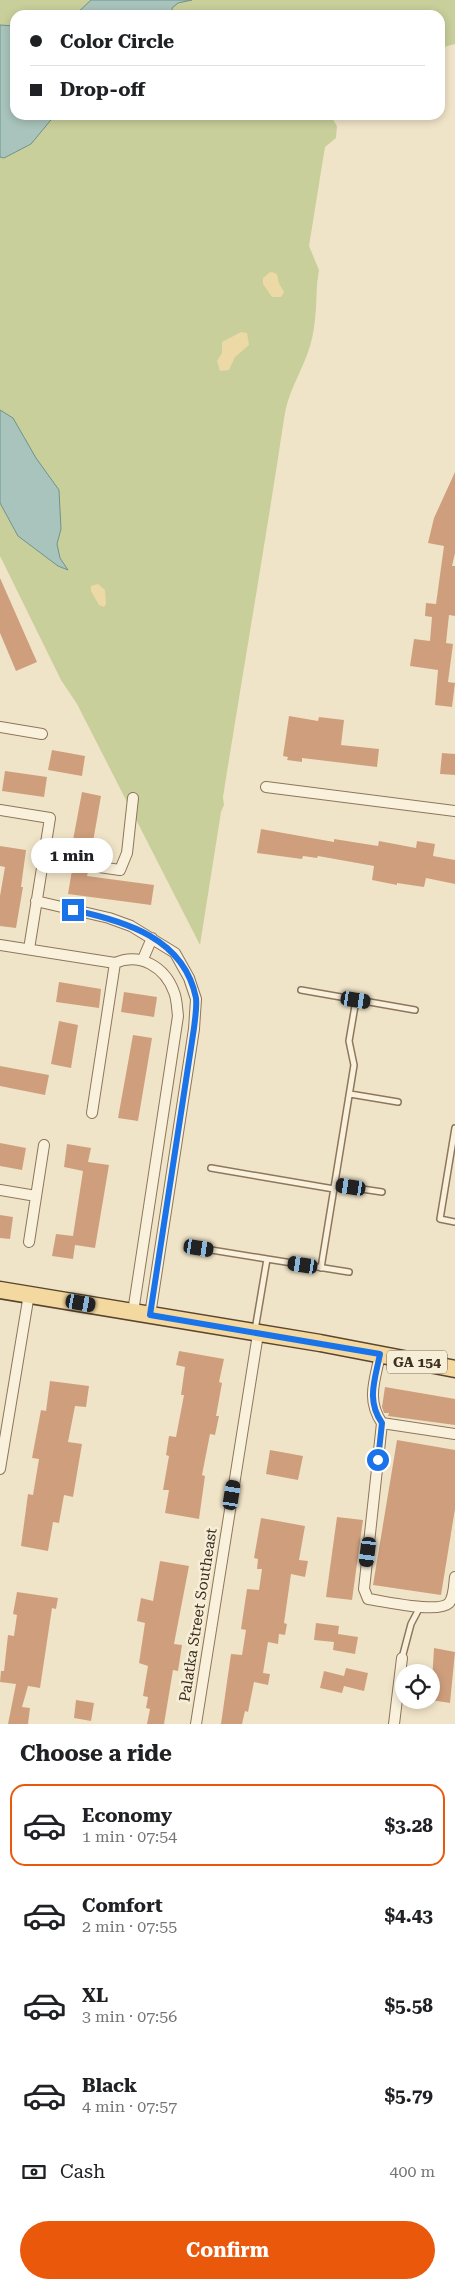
<!DOCTYPE html>
<html lang="en">
<head>
<meta charset="utf-8">
<style>
  :root { --surface:#fff; --page:#f2f2f2; --text:#202124; --muted:#757577; --line:#e0e0e0; --accent:#ea580c }
  body { margin:0; font-family:"Roboto Serif",serif; background:var(--page); color:var(--text); height:100vh; display:flex; flex-direction:column; font-size:19px; white-space:nowrap }
  * { box-sizing:border-box; margin:0 }
  p { font-size:16px; color:var(--muted) }
  .icon { flex:none; width:28px; height:28px; fill:none; stroke:currentColor; stroke-width:2; stroke-linecap:round; stroke-linejoin:round }
  .map { position:relative; height:1724px; overflow:hidden }
  .drawer { display:flex; flex-direction:column; background:var(--surface); flex:1 }
  .drawer>* { flex:none }
  .guide { position:absolute; left:10px; top:10px; width:435px; height:110px; border-radius:15px; box-shadow:0 2px 8px #0003; display:grid; align-content:center; height:110px; padding:0 20px; background:var(--surface) }
  .fabs { position:absolute; left:395px; top:1664px; display:grid; gap:10px }
  .fabs a { display:grid; place-items:center; width:45px; height:45px; border-radius:50%; background:var(--surface); box-shadow:0 2px 8px #0003; font-size:25px }
  .end { position:absolute; width:22px; height:22px; margin:-11px; border:6px solid #1a73e8; background:#fff; box-shadow:0 0 0 2px #fff }
  .from { border-radius:50% }
  .bubble { position:absolute; height:35px; border-radius:18px; background:var(--surface); box-shadow:0 2px 8px #0003; font-size:16px; font-weight:700; line-height:35px; text-align:center }
  .car { position:absolute; width:15px; height:30px; margin:-15px -8px; border-radius:6px; box-shadow:0 0 4px 1px #0007; background:linear-gradient(#222 24%,#8ab4d8 0 40%,#222 0 76%,#8ab4d8 0 86%,#222 0) }
  .guide b { display:flex; align-items:center; gap:18px; height:48px; font-size:19px }
  .guide b+b { border-top:1px solid var(--line) }
  .guide i { width:12px; height:12px; background:var(--text) }
  ul { padding:0; list-style:none }
  li { display:flex; align-items:center; gap:15px; height:82px; margin:0 10px 8px; padding:0 10px; border:2px solid transparent; border-radius:15px }
  li div { flex:1 }
  li b { display:block; font-size:19px }
  li em { font-style:normal; font-weight:700 }
  li.active { border-color:var(--accent) }
  li>.icon { width:45px; height:45px; stroke-width:1.5 }
  h2 { padding:0 20px; font-size:22px; line-height:60px }
  .pay { display:flex; align-items:center; gap:12px; height:55px; padding:0 20px; font-size:19px }
  .pay p { margin-inline-start:auto }
  .button { display:flex; gap:10px; margin-top:auto; padding:10px 20px }
  .button a { flex:1; height:58px; border-radius:30px; background:var(--accent); color:#fff; font-size:20px; font-weight:700; line-height:58px; text-align:center }
  .map>svg:first-child { display:block }
  .green { fill:#c9cf9b }
  .sand { fill:#ecd9a5 }
  .water { fill:#a9c4bc; stroke:#6f938a }
  .building { fill:#cf9f7d }
  .lines { fill:none; stroke-linecap:round; stroke-linejoin:round }
  .service-casing { stroke:#8d765c; stroke-width:8 }
  .minor-casing { stroke:#8d765c; stroke-width:12 }
  .primary-casing { stroke:#5b4430; stroke-width:19 }
  .service { stroke:#faf1dc; stroke-width:5 }
  .minor { stroke:#faf1dc; stroke-width:10 }
  .primary { stroke:#f3d9a0; stroke-width:16 }
  .route { stroke:#1a73e8; stroke-width:6 }
  .labels { text-anchor:middle; dominant-baseline:central; stroke-width:5; stroke-linejoin:round; paint-order:stroke }
  .shield { fill:#f7eed8; stroke:#756857; stroke-width:1 }
  .shield-label { font-size:14px; font-weight:bold; fill:#3d2e20 }
  .street-label { font-size:15px; fill:#3d2e20; stroke:#f7eed8 }
</style>
</head>
<body>
<div class="map">
<svg width="455" height="1724" viewBox="0 0 455 1724">
  <rect width="100%" height="100%" fill="#f0e4c8"/>
  <path class="green" d="M0,0h455v44l-15,4v-33h-425v100h315l7,11 -1,12 -11,9 -16,99 10,24 -2,14c-1,23 -1,49 -10,71 -8,21 -20,40 -23,64 -19,126 -41,252 -61,378l1,8 -3,7 -21,133 -123,-241 -16,-24 -61,-124z"/>
  <path class="sand" d="M270,272c11,1 6,6 10,13 1,2 3,4 4,7l-3,5h-9l-9,-13v-6z
    M241,332l6,1 2,12 -14,12 -6,13 -9,1 -3,-10 5,-8v-11z
    M98,584l7,6 1,14 -2,3 -5,-2 -8,-14v-5z"/>
  <path class="water" d="M91,0h101l-14,3 -6,5 1,7h-98z
    M0,25l15,1v89h40l-24,29 -27,14 -4,-1z
    M0,410l13,8 23,40 23,32 2,39 -4,15 3,14 8,12 -10,-4 -40,-30 -18,-33z"/>
  <path class="building" d="M455,472v81l-3,13h3v50l-6,-1 -3,28 7,1 -5,38 7,1 -3,24 -17,-2 3,-35 -28,-4 4,-27 16,2 2,-24 -7,-1 1,-13 10,1 8,-58 -16,-3 6,-25z
    M0,578l37,84 -21,9 -16,-38z
    M289,716l29,5 1,-4 25,3 -3,25 38,4 -2,18 -75,-9v4l-15,-2 1,-3 -5,-1z
    M52,750l33,6 -3,20 -34,-6z
    M442,753l13,1v21l-15,-1z
    M5,771l42,6 -3,20 -42,-6z
    M82,792l19,4 -11,63 -20,-3z
    M261,829l73,13v-3l44,7 1,-5 37,7 1,-7 18,3 -2,12 22,4v24l-29,-6 -2,9 -27,-4v2l-25,-5 2,-14 -56,-10 -1,2 -14,-2 -1,3 -45,-6z
    M0,846l26,4 -5,37h2l-7,41 -16,-2v-30l5,-29 -5,-1z
    M72,870l16,2 -1,4 67,9 -3,20 -83,-11z
    M59,982l42,7 -2,19 -43,-6z
    M124,992l33,5 -3,20 -33,-5z
    M59,1021l19,4 -7,43 -20,-4z
    M133,1035l19,3 -14,83 -20,-3z
    M0,1066l49,9 -4,20 -45,-9z
    M0,1143l26,5 -4,22 -22,-4z
    M67,1144l24,4 -3,14 21,3 -14,83 -20,-3 -2,14 -21,-3 4,-22 17,2 10,-65 -19,-4z
    M0,1215l13,2 -3,22 -10,-1z
    M179,1351l45,8 -5,23 3,1 -6,33h3l-4,19 -5,-1 -8,41 3,1 -6,43 -34,-6 4,-23h-6l6,-34 -3,-1 3,-19 7,1 8,-42h-3l4,-28 -9,-2z
    M50,1381l39,5 -3,21 -11,-1 -7,36 14,2 -9,53 -9,-2 -5,28 -6,-1 -5,29 -27,-5 7,-52 5,1 6,-36 -7,-1 9,-48 5,1z
    M385,1387l70,12v26l-67,-9 1,-3h-5l-2,-6z
    M397,1440l58,10v59l-14,86 -68,-10z
    M270,1450l33,6 -5,24 -32,-6z
    M337,1517l26,3 -11,80 -26,-3z
    M261,1518l44,8 -6,34 9,1 -3,16 -14,-3 -7,49 3,1 -2,11 -6,-1 -1,10 -10,-2 -5,31 7,1 -2,11 -14,-3 -6,30 -3,-1 -3,13h-21l10,-70 11,1 4,-25 -5,-1 6,-40 12,1 3,-21h-5l1,-10 -4,-1z
    M160,1561l29,5 -15,78 8,1 -4,26 -5,-1 -9,54h-17l3,-15 -4,-1 2,-11 -5,-1 5,-30 -9,-3 6,-40 -8,-2 4,-23 12,3z
    M17,1592l41,6 -2,11 -4,-1 -12,80 -12,-2 -6,21 8,1 -2,16h-20l8,-40 -16,-2 1,-11h3l4,-36 6,1 3,-21 -4,-1z
    M316,1623l23,3 -1,8 20,3 -3,17 -22,-4 1,-8 -20,-2z
    M434,1648l21,4 -5,51 -19,-3z
    M346,1668l22,5 -4,18 -20,-5 -2,7 -22,-5 4,-17 20,5z
    M76,1700l18,3 -3,18 -17,-3z"/>
  <g class="lines">
    <g class="service-casing">
      <path id="service" d="M301,990l114,20
        M350,1094l48,8
        M455,1128l-15,91 15,3
        M211,1168l123,21
        M335,1185l47,7
        M199,1248l68,11
        M321,1268l33,-203 -5,-24 7,-41
        M255,1330l12,-71 82,13
        M402,1658l9,-34 9,-17"/>
    </g>
    <g class="minor-casing">
      <path id="minor" d="M0,727l42,7
        M266,787l189,24
        M0,810l50,8 -21,131
        M43,859l77,11 7,-17 6,-55
        M36,901l73,17 22,8 44,27 14,25 7,21 -2,30 -44,286
        M0,945l115,18c25,-11 50,4 59,29 3,7 3,17 4,24l-45,296
        M143,959l9,-21
        M92,1113l23,-150
        M0,1190l36,6
        M29,1242l15,-97
        M380,1355c-5,25 -14,45 2,68l-18,166 4,10c16,2 70,15 81,4 5,-6 5,-18 6,-26
        M382,1423l73,11
        M0,1469l29,-175
        M196,1724l62,-390
        M394,1724l8,-66"/>
    </g>
    <g class="primary-casing">
      <path id="primary" d="M0,1290l320,53 135,26"/>
    </g>
    <use href="#service" class="service"/>
    <use href="#minor" class="minor"/>
    <use href="#primary" class="primary"/>
  </g>
  <g class="lines">
    <path class="route" d="M73,910c52,11 111,28 123,88 1,9 -1,21 -2,30l-44,287 230,39c-5,26 -14,46 2,69l-4,37"/>
  </g>
  <g class="labels">
    <rect class="shield" x="387" y="1350.5" width="60" height="23" rx="4"/>
    <g class="shield-label">
      <text x="417" y="1362">GA 154</text>
    </g>
    <g class="street-label">
      <text transform="translate(198 1615) rotate(-81)">Palatka Street Southeast</text>
    </g>
  </g>
</svg>
<div class="fabs">
<a><svg class="icon" aria-label="locate" viewBox="0 0 24 24"><circle cx="12" cy="12" r="6"/><path d="M12 2v4M12 18v4M2 12h4M18 12h4"/></svg></a>
</div>
<i class="end from" style="left:378px;top:1460px"></i>
<i class="end" style="left:73px;top:910px"></i>
<div class="bubble" style="left:31px;top:838px;width:82px">1 min</div>
<i class="car" style="left:356px;top:1000px;rotate:99deg"></i>
<i class="car" style="left:351px;top:1187px;rotate:279deg"></i>
<i class="car" style="left:199px;top:1248px;rotate:99deg"></i>
<i class="car" style="left:303px;top:1265px;rotate:279deg"></i>
<i class="car" style="left:81px;top:1303px;rotate:100deg"></i>
<i class="car" style="left:232px;top:1495px;rotate:9deg"></i>
<i class="car" style="left:368px;top:1552px;rotate:187deg"></i>
<div class="guide">
<b><i class="from"></i>Color Circle</b>
<b><i></i>Drop-off</b>
</div>
</div>
<section class="drawer">
<h2>Choose a ride</h2>
<ul>
<li class="active"><svg class="icon" aria-label="car" viewBox="0 0 24 24"><path d="M5 17H2v-5l4-1 3-4h7l3 4 3 1v5h-3M9 17h6M6 11h13"/><circle cx="7" cy="17" r="2"/><circle cx="17" cy="17" r="2"/></svg><div><b>Economy</b><p>1 min · 07:54</p></div><em>$3.28</em></li>
<li><svg class="icon" aria-label="car" viewBox="0 0 24 24"><path d="M5 17H2v-5l4-1 3-4h7l3 4 3 1v5h-3M9 17h6M6 11h13"/><circle cx="7" cy="17" r="2"/><circle cx="17" cy="17" r="2"/></svg><div><b>Comfort</b><p>2 min · 07:55</p></div><em>$4.43</em></li>
<li><svg class="icon" aria-label="car" viewBox="0 0 24 24"><path d="M5 17H2v-5l4-1 3-4h7l3 4 3 1v5h-3M9 17h6M6 11h13"/><circle cx="7" cy="17" r="2"/><circle cx="17" cy="17" r="2"/></svg><div><b>XL</b><p>3 min · 07:56</p></div><em>$5.58</em></li>
<li><svg class="icon" aria-label="car" viewBox="0 0 24 24"><path d="M5 17H2v-5l4-1 3-4h7l3 4 3 1v5h-3M9 17h6M6 11h13"/><circle cx="7" cy="17" r="2"/><circle cx="17" cy="17" r="2"/></svg><div><b>Black</b><p>4 min · 07:57</p></div><em>$5.79</em></li>
</ul>
<div class="pay"><svg class="icon" aria-label="cash" viewBox="0 0 24 24"><path d="M3 7h18v10H3z"/><circle cx="12" cy="12" r="2"/></svg>Cash<p>400 m</p></div>
<div class="button"><a>Confirm</a></div>
</section>
</body>
</html>
